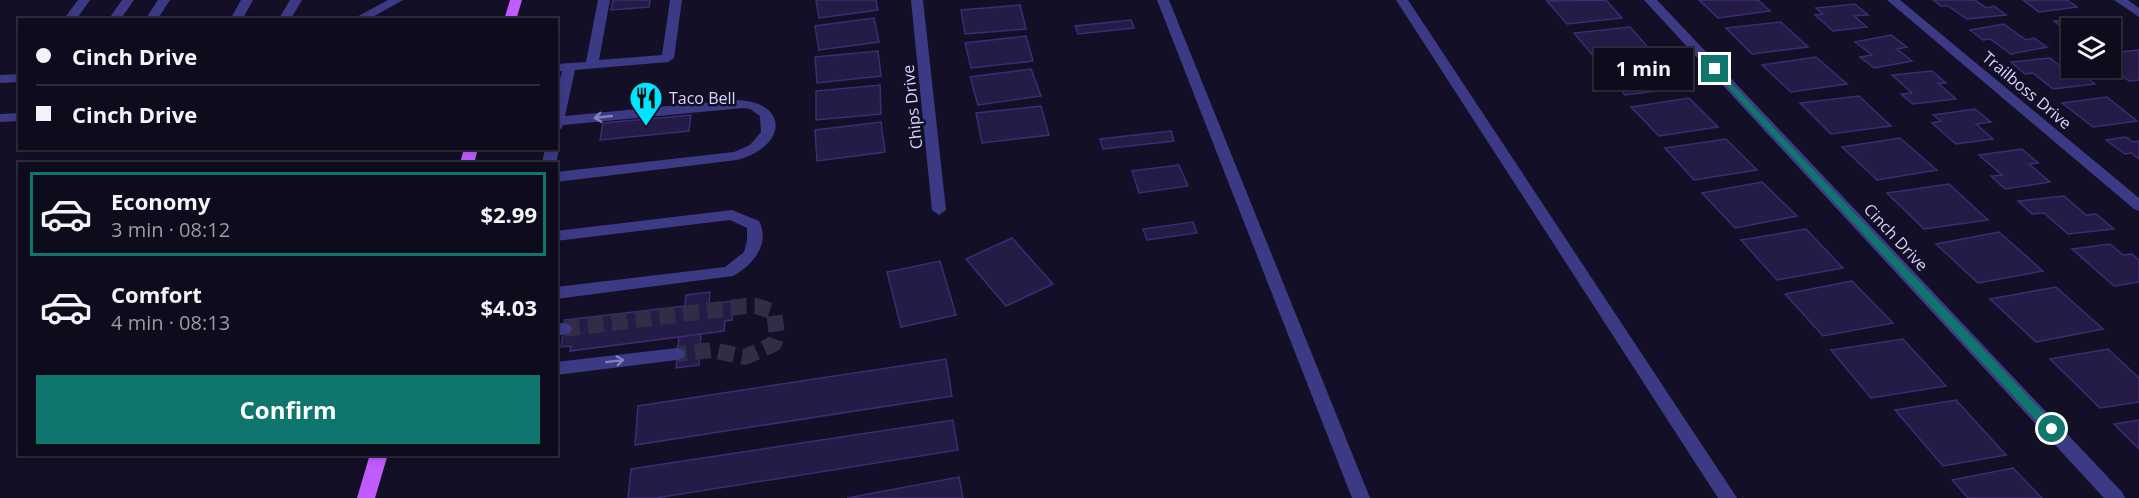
<!DOCTYPE html>
<html lang="en">
<head>
<meta charset="utf-8">
<style>
  :root { --surface:#0e0b1c; --page:#171425; --text:#f1f3f6; --muted:#9b9ba3; --line:#2e2b3b; --accent:#0f766e }
  body { margin:0; font-family:"Open Sans",sans-serif; background:var(--page); color:var(--text); height:100vh; display:flex; flex-direction:column; font-size:22px; white-space:nowrap }
  * { box-sizing:border-box; margin:0 }
  p { font-size:20px; color:var(--muted) }
  .icon { flex:none; width:33px; height:33px; fill:none; stroke:currentColor; stroke-width:2; stroke-linecap:round; stroke-linejoin:round }
  .map { position:relative; flex:1; overflow:hidden }
  .sheet { position:absolute; left:18px; top:162px; width:540px; height:294px; display:flex; flex-direction:column; background:var(--surface); border-radius:0px; box-shadow:0 3px 9px #0003,0 0 0 2px var(--line) }
  .sheet>* { flex:none }
  .hud { position:absolute; left:18px; top:18px; width:540px; height:132px; border-radius:0px; box-shadow:0 3px 9px #0003,0 0 0 2px var(--line); display:grid; align-content:center; height:132px; padding:0 18px; background:var(--surface) }
  .buttons { position:absolute; left:2061px; top:18px; display:grid; gap:12px }
  .buttons a { display:grid; place-items:center; width:60px; height:60px; border-radius:0px; background:var(--surface); box-shadow:0 3px 9px #0003,0 0 0 2px var(--line); font-size:30px }
  .end { position:absolute; width:27px; height:27px; margin:-14px; border:8px solid #0f766e; background:#fff; box-shadow:0 0 0 3px #fff }
  .from { border-radius:50% }
  .bubble { position:absolute; height:42px; border-radius:0px; background:var(--surface); box-shadow:0 3px 9px #0003,0 0 0 2px var(--line); font-size:20px; font-weight:700; line-height:42px; text-align:center }
  .hud b { display:flex; align-items:center; gap:21px; height:57px; font-size:22px }
  .hud b+b { border-top:2px solid var(--line) }
  .hud i { width:15px; height:15px; background:var(--text) }
  ul { padding:10px 0 0; list-style:none }
  li { display:flex; align-items:center; gap:18px; height:84px; margin:0 12px 9px; padding:0 6px; border:3px solid transparent; border-radius:0px }
  li div { flex:1 }
  li b { display:block; font-size:22px }
  li em { font-style:normal; font-weight:700 }
  li.active { border-color:var(--accent) }
  li>.icon { width:54px; height:54px; stroke-width:1.5 }
  .action { display:flex; gap:12px; margin-top:auto; padding:12px 18px }
  .action a { flex:1; height:69px; border-radius:0px; background:var(--accent); color:#fff; font-size:24px; font-weight:700; line-height:69px; text-align:center }
  .map>svg:first-child { display:block }
  .building { fill:#241b47; stroke:#3b2d73; stroke-width:1.5 }
  .lines { fill:none; stroke-linecap:round; stroke-linejoin:round }
  .minor-tunnel { stroke:#312d47; stroke-width:16; stroke-dasharray:16 8; stroke-linecap:butt }
  .minor { fill:#3d3a85; fill-rule:evenodd }
  .major { fill:#c25bff; fill-rule:evenodd }
  .oneway { stroke:#837fbc }
  .route { fill:#0f766e }
  .labels { text-anchor:middle; dominant-baseline:central; stroke-width:5; stroke-linejoin:round; paint-order:stroke }
  .street-label { font-size:16px; fill:#d9d4ff; stroke:#130f26 }
  .poi-label { font-size:16px; fill:#d9d4ff; stroke:#130f26; text-anchor:start }
</style>
</head>
<body>
<div class="map">
<svg width="2139" height="498" viewBox="0 0 2139 498">
  <rect width="100%" height="100%" fill="#130f26"/>
  <path class="building" d="M613,0h37l-1,7 -38,3z
    M816,0h60l2,10 -59,8z
    M1606,0l16,18 -55,6 -20,-23z
    M1699,0h59l12,11 -52,7z
    M1933,0h42l11,8 8,-2 12,9 -39,4 -19,-13h-7z
    M2023,0h44l10,7 -38,5z
    M1855,4l13,11 -14,1 13,11 -34,4 -18,-16 8,-1 -7,-6z
    M1020,5l6,24 -61,5 -4,-24z
    M2096,17l13,9h-5l3,2h-35v6l-18,-13z
    M874,18l5,24 -60,8 -4,-24z
    M1131,20l3,8 -56,6 -3,-8z
    M1781,22l27,25 -56,7 -26,-26z
    M2004,24l22,16 8,-2 13,9 -36,7 -21,-15 -7,1 -13,-10z
    M1630,27l22,25 -57,6 -21,-25z
    M1891,35l16,12 -10,2 15,12 -38,7 -14,-11 12,-2 -17,-13z
    M1026,36l7,25 -62,7 -6,-25z
    M2139,50v30l-10,1 -19,-13v-15z
    M878,51l3,25 -64,7 -2,-26z
    M1816,57l31,27 -56,8 -29,-27z
    M2050,58l22,17 10,-1 13,10 -42,5 -20,-16 -8,1 -14,-12z
    M1659,61l25,27 -59,7 -24,-27z
    M1031,69l10,27 -63,9 -8,-28z
    M1932,71l14,12h-8l18,16 -43,5 -12,-10 11,-1 -20,-18z
    M880,85l1,29 -65,6v-29z
    M1859,96l32,30 -60,8 -31,-31z
    M2107,97l30,24 -44,6 -31,-24z
    M1689,98l29,29 -59,9 -28,-29z
    M1041,106l8,29 -67,8 -6,-30z
    M1975,109l16,13 -15,2 17,15 -37,5 -24,-21 9,-2 -8,-6z
    M691,115l-2,16 -89,9 3,-17z
    M881,122l4,30 -68,9 -2,-31z
    M1171,131l3,10 -71,8 -3,-10z
    M2126,137l7,5 6,-1v18l-8,-6 -6,1 -19,-14z
    M1900,138l37,32 -60,10 -35,-33z
    M1726,139l31,31 -63,10 -29,-32z
    M2022,149l16,14 -9,1 21,18 -45,7 -14,-13 11,-1 -23,-20z
    M1179,165l9,21 -49,7 -7,-22z
    M1762,182l35,34 -62,12 -33,-35z
    M1949,184l39,36 -64,9 -37,-36z
    M2064,196l22,19 10,-1 18,15 -46,5 -24,-21 -12,1 -14,-13z
    M1193,222l4,11 -50,7 -4,-11z
    M1806,229l37,39 -66,12 -36,-40z
    M1999,232l44,39 -65,12 -42,-39z
    M1012,238l41,46 -47,22 -40,-47z
    M2110,244l13,11 9,-1 7,6v22l-25,4 -42,-37z
    M940,261l16,54 -55,12 -14,-55z
    M1852,281l41,42 -70,13 -38,-42z
    M2056,287l47,42 -67,13 -46,-43z
    M710,292l-1,12 24,-3 -1,19 -7,1 -1,10 -154,20 1,-5 -10,1 4,-27 120,-14 1,-11z
    M701,334l-2,31 -23,3 3,-31z
    M1903,339l43,47 -75,12 -40,-48z
    M2108,349l31,29v24l-39,6 -50,-49z
    M946,359l6,37 -317,49 3,-39z
    M1956,400l50,55 -63,11 -48,-56z
    M953,420l5,30 -302,48h-28l3,-29z
    M2139,420v29l-25,-25z
    M2013,468l29,30h-74l-16,-18z
    M959,477l4,21h-116z"/>
  <g class="lines">
    <path class="minor-tunnel" d="M564,329l182,-23h10l18,6 3,22 -3,10 -29,13 -33,-7 -35,4"/>
    <path class="minor" d="M78,0h12l-14,20h-13z
      M122,0h12l-14,20h-12z
      M158,0h12l-13,20h-12z
      M241,0h12l-11,20h-12z
      M290,0h12l-12,20h-12z
      M388,0h15l-36,20h-16z
      M598,0h12l-11,60 63,-5 8,-55h12l-8,58 -6,4 -93,8 -10,46 166,-16c60,-1 57,47 6,60l-181,22v-10l178,-20 16,-7 11,-13 -1,-16 -10,-7 -7,-1 -180,17 -2,4 -5,1v-36l6,-23 -6,1v-8l30,-2z
      M911,0h12l23,210 -7,5 -7,-5z
      M1157,0h12l201,498h-18z
      M1396,0h12l329,498h-19z
      M1644,0h13l465,492 3,6h-21z
      M1887,0h13l239,198v13l-5,-2z
      M2114,0h14l11,8v9z
      M20,74v8l-20,1v-8z
      M20,113v8l-20,1v-8z
      M556,145l3,3 -3,16h-14l3,-16h11z
      M732,210l27,11c12,23 -7,45 -26,55l-177,23v-12l169,-20 19,-15 3,-11v-13l-17,-8 -174,21v-10z
      M564,323l6,2 2,4 -2,4 -14,3v-12z
      M677,348l6,2 2,4 -2,4 -6,2 -121,15v-13z"/>
    <path class="major" d="M510,0h12l-6,20h-12z
      M464,148h14l-4,16h-14z
      M370,454h18l-13,44h-18z"/>
  </g>
  <defs><path id="oneway-shaft" d="M-6 0H5M1.5-3L5.5 0L1.5 3" fill="none" stroke-width="1.6" stroke-linecap="round" stroke-linejoin="round" transform="scale(1.5)"/></defs>
  <g class="oneway">
    <use href="#oneway-shaft" transform="translate(603 117) rotate(174)"/>
    <use href="#oneway-shaft" transform="translate(615 361) rotate(-7)"/>
  </g>
  <path class="route" d="M1715,66l341,360v7h-8l-336,-363v-3z"/>
  <defs>
    <g id="restaurant-pin" transform="scale(1.725)"><path d="M0 17L-7.5 6A9.5 9.5 0 1 1 7.5 6Z" fill="#00e5ff" stroke="#130f26"/><path d="M-5-6h1v4h1v-4h1v4h1v-4h1v5L-1.5 .5V6h-2V.5L-5-1ZM5-6V6H3V1.5H1.5Q1.5-4 5-6Z" fill="#111"/></g>
  </defs>
  <g fill-rule="evenodd">
    <use href="#restaurant-pin" x="646" y="98"/>
  </g>
  <g class="labels">
    <g class="street-label">
      <text transform="translate(2027 90) rotate(40)">Trailboss Drive</text>
      <text transform="translate(912 107) rotate(-96)">Chips Drive</text>
      <text transform="translate(1896 237) rotate(47)">Cinch Drive</text>
    </g>
    <g class="poi-label">
      <text x="669" y="98">Taco Bell</text>
    </g>
  </g>
</svg>
<div class="buttons">
<a><svg class="icon" aria-label="layers" viewBox="0 0 24 24"><path d="M12 4l9 5-9 5-9-5zM3 14l9 5 9-5"/></svg></a>
</div>
<i class="end from" style="left:2052px;top:429px"></i>
<i class="end" style="left:1715px;top:69px"></i>
<div class="bubble" style="left:1594px;top:48px;width:99px">1 min</div>
<div class="hud">
<b><i class="from"></i>Cinch Drive</b>
<b><i></i>Cinch Drive</b>
</div>
<section class="sheet">
<ul>
<li class="active"><svg class="icon" aria-label="car" viewBox="0 0 24 24"><path d="M5 17H2v-5l4-1 3-4h7l3 4 3 1v5h-3M9 17h6M6 11h13"/><circle cx="7" cy="17" r="2"/><circle cx="17" cy="17" r="2"/></svg><div><b>Economy</b><p>3 min · 08:12</p></div><em>$2.99</em></li>
<li><svg class="icon" aria-label="car" viewBox="0 0 24 24"><path d="M5 17H2v-5l4-1 3-4h7l3 4 3 1v5h-3M9 17h6M6 11h13"/><circle cx="7" cy="17" r="2"/><circle cx="17" cy="17" r="2"/></svg><div><b>Comfort</b><p>4 min · 08:13</p></div><em>$4.03</em></li>
</ul>
<div class="action"><a>Confirm</a></div>
</section>
</div>
</body>
</html>
